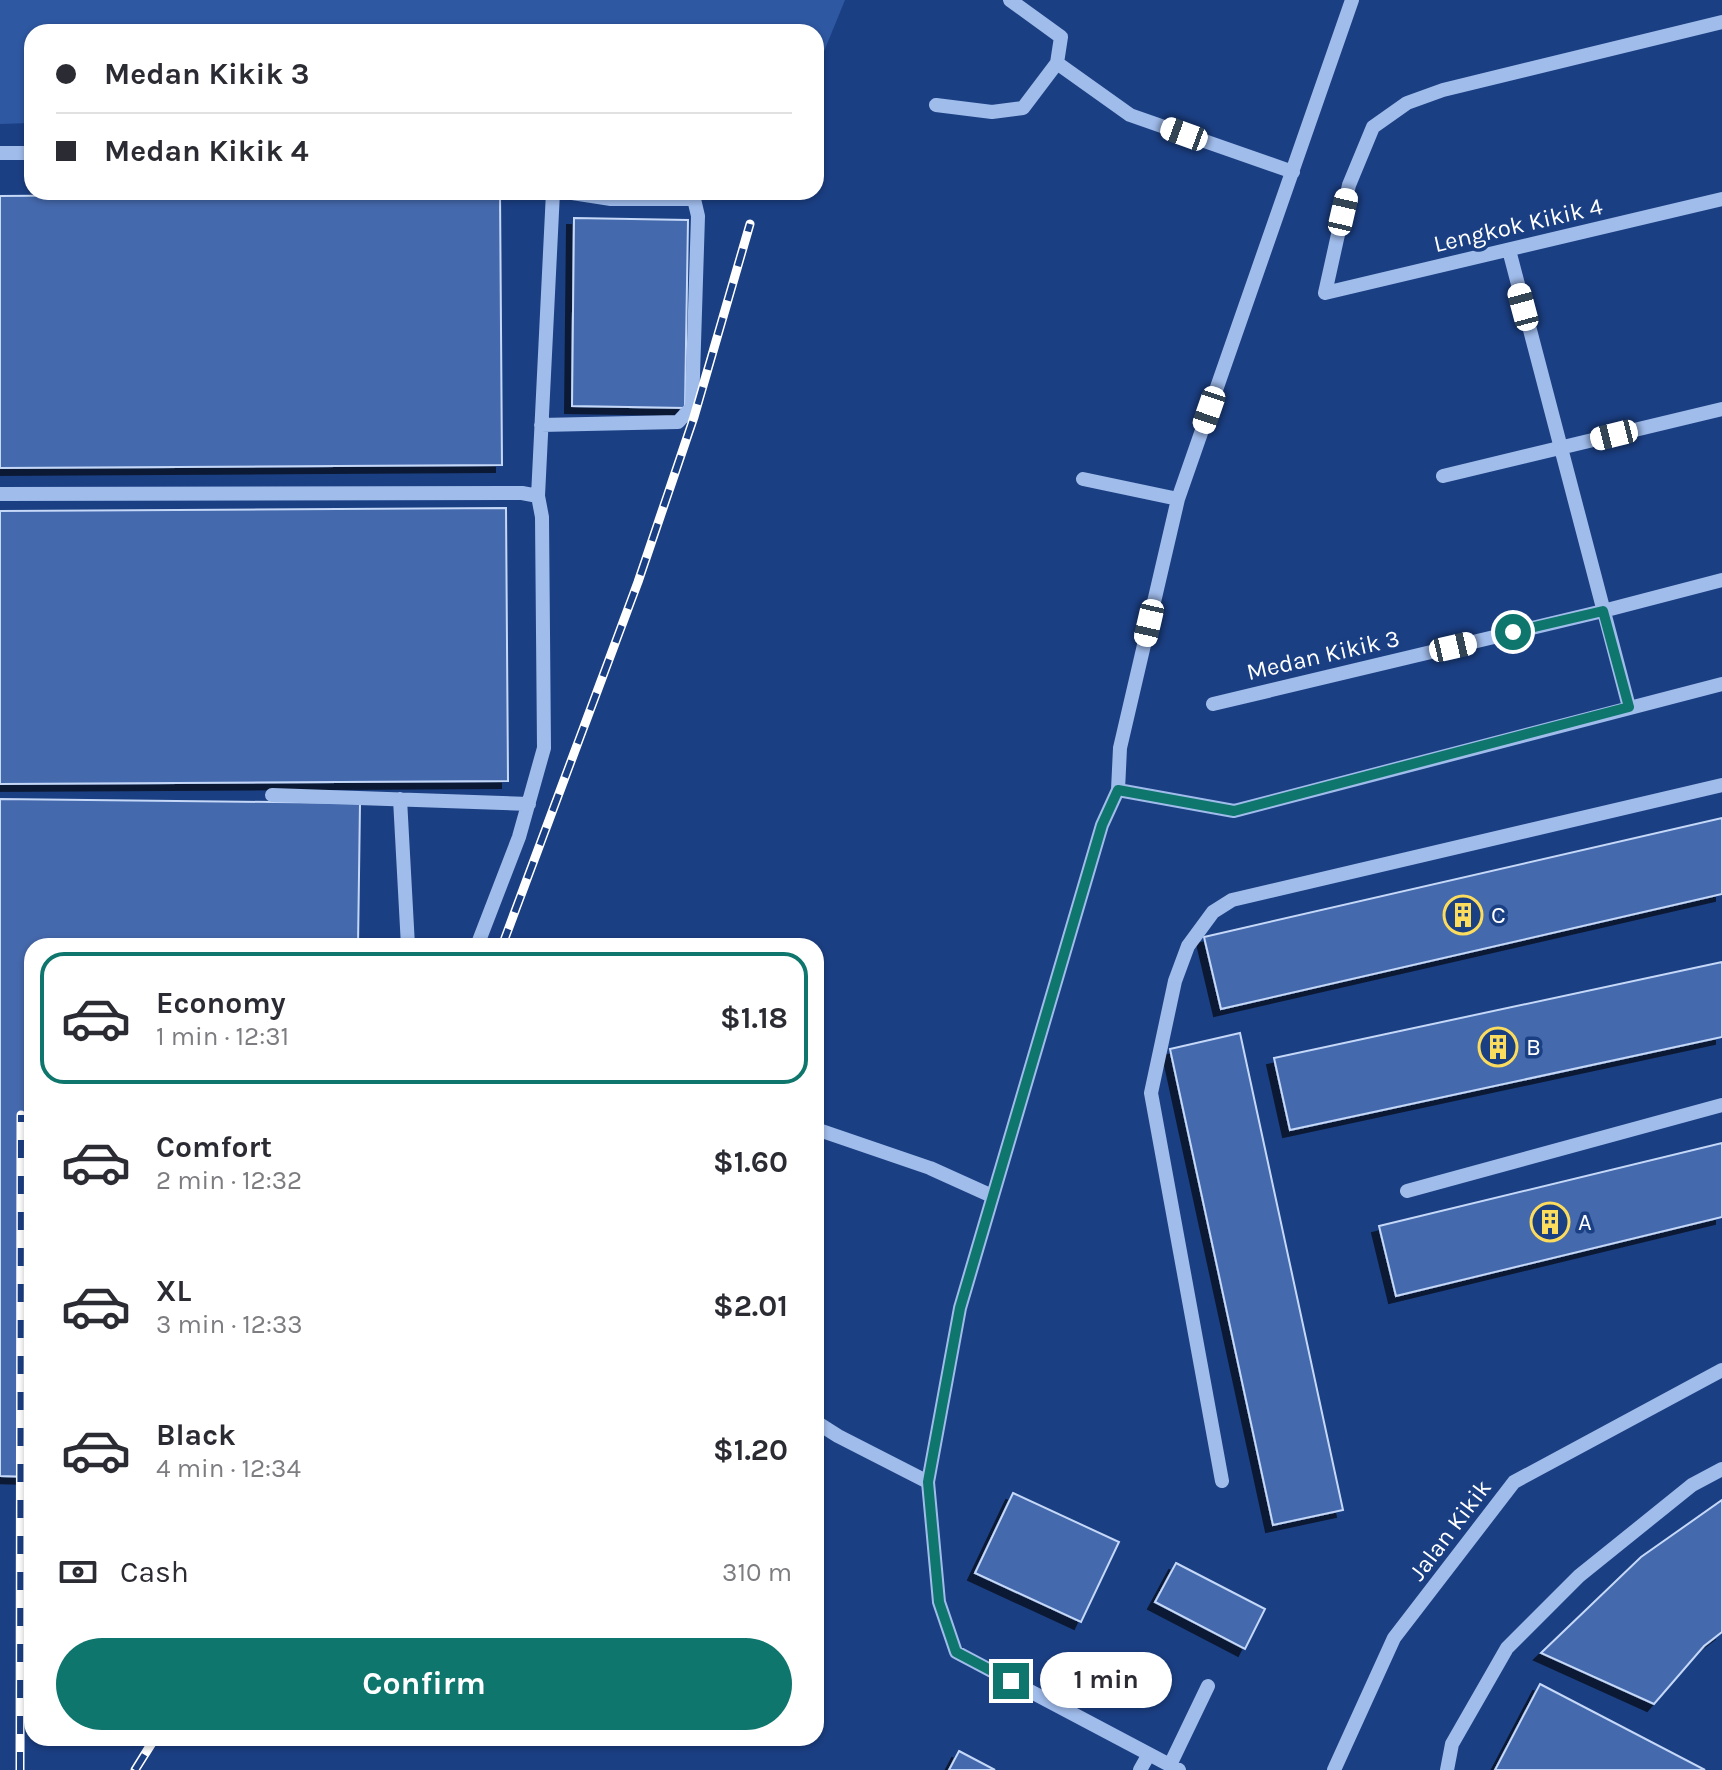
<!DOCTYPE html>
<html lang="en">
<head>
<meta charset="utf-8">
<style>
  :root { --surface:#fff; --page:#f2f2f3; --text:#2b2b33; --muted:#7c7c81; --line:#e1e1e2; --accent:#0f766e }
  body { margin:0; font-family:Karla,sans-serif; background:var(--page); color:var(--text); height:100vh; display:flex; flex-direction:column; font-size:30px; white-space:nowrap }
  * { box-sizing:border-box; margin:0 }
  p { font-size:26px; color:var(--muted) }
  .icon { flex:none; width:44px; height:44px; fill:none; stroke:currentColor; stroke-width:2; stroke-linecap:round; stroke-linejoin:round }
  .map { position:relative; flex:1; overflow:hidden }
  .details { position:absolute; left:24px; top:938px; width:800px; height:808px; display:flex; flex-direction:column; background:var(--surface); border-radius:24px; box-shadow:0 2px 6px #0004 }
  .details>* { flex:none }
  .hud { position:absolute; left:24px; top:24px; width:800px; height:176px; border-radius:24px; box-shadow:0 2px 6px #0004; display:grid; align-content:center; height:176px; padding:0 32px; background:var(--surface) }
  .end { position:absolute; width:36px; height:36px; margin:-18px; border:10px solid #0f766e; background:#fff; box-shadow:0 0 0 4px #fff }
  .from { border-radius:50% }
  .bubble { position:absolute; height:56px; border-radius:28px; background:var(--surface); box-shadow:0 2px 6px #0004; font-size:26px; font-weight:700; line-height:56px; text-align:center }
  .car { position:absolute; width:24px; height:48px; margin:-24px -12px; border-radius:10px; box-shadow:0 0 6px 2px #0007; background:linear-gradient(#fff 24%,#345 0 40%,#fff 0 76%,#345 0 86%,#fff 0) }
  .hud b { display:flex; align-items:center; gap:28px; height:76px; font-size:30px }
  .hud b+b { border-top:2px solid var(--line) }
  .hud i { width:20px; height:20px; background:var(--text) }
  ul { padding:14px 0 0; list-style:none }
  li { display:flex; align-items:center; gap:24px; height:132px; margin:0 16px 12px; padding:0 16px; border:4px solid transparent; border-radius:24px }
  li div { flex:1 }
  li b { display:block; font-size:30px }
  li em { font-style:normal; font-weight:700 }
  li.active { border-color:var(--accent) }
  li>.icon { width:72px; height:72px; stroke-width:1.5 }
  .pay { display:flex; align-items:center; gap:20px; height:88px; padding:0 32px; font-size:30px }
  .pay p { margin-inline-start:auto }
  .cta { display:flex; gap:16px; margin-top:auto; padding:16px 32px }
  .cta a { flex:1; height:92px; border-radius:48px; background:var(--accent); color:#fff; font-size:32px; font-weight:700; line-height:92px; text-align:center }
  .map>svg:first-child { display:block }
  .green { fill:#2e58a2 }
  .building { fill:#4469ad; stroke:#c5d8f8; stroke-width:2; filter:url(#shadow) }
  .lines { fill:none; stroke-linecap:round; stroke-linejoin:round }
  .minor { stroke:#a0bceb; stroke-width:14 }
  .rail-casing { stroke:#fff; stroke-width:9 }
  .rail { stroke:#1b3f83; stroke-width:6; stroke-dasharray:18; stroke-linecap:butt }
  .route { stroke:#0f766e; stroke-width:10 }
  .labels { text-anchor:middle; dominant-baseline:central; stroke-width:7; stroke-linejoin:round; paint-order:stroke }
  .street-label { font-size:24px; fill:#fff; stroke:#1b3f83 }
  .poi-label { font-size:24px; fill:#fff; stroke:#1b3f83; text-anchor:start }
</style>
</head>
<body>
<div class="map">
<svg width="1722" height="1770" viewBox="0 0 1722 1770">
  <defs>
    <filter id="shadow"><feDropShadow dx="-7" dy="7" stdDeviation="0" flood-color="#0009"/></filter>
  </defs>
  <rect width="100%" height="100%" fill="#1b3f83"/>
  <path class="green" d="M0,0h845l-29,71v-39h-784v91l-32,1z"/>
  <path class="building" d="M500,192l2,273 -502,3v-272z
    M574,218l114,2 -3,188 -113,-2z
    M506,508l2,273 -508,3v-273z
    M0,799l360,4 -2,143h-326v531l-32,-1z
    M1722,818v76l-501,115 -17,-72z
    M1722,962v75l-432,93 -16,-72z
    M1240,1033l103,477 -70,15 -103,-476z
    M1722,1143v74l-326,79 -17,-70z
    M1013,1493l106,49 -38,80 -106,-49z
    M1722,1500v132l-18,14 -50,58 -113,-51 100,-96z
    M1176,1563l89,46 -20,40 -90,-47z
    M1540,1684l165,86h-210z
    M959,1751l36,19h-46z"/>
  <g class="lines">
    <path class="minor" d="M1722,22l-279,68 -36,13 -34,24 -24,58 -24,108 397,-94
      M1057,63l73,52 163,57
      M936,105l56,7 31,-4 34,-45 4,-26 -51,-37
      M0,153h32
      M1509,250l120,457
      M541,425l137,-3 14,-15 6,-191 -4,-17h-83l-45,-7
      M1443,476l279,-67
      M1083,479l95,20
      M0,494l522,-1 16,3 4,21 2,231 -25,89 -42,109
      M538,496l15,-304
      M1213,704l390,-93 119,-31
      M1118,790l116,21 488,-127
      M272,795l257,9
      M400,799l8,147
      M816,1129l114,39 62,28
      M1407,1191l315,-86
      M816,1422l22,14 90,46
      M1222,1481l-71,-388 24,-112 13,-35 25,-34 19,-12 490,-115
      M1170,1765l38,-79
      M1140,1770l9,-16
      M1179,1770l-223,-118 -17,-50 -11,-120 32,-174 142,-483 16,-35 2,-42 58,-249 174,-499
      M1334,1770l60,-132 120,-156 208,-112
      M1447,1770l5,-26 55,-96 72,-72 113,-91 30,-16"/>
    <g class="rail-casing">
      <path id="rail" d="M502,946l136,-364 56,-165 56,-193
        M20,1770l1,-655
        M135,1770l20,-32"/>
    </g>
    <use href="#rail" class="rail"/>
  </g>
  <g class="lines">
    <path class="route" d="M1011,1681l-55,-29 -17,-50 -11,-120 32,-174 142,-483 16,-35 116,21 395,-104 -26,-96 -90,21"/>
  </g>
  <defs>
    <g id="building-ring" transform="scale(2)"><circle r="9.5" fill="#1b3f83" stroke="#fcdc5d" stroke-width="1.5"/><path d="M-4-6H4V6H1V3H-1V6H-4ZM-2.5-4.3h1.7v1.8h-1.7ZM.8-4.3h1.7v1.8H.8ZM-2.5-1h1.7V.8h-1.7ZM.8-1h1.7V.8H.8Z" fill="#fcdc5d"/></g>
  </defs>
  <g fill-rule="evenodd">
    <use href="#building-ring" x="1463" y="915"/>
    <use href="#building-ring" x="1498" y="1047"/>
    <use href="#building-ring" x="1550" y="1222"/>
  </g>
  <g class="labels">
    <g class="street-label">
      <text transform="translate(1518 225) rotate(-13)">Lengkok Kikik 4</text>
      <text transform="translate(1323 655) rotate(-13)">Medan Kikik 3</text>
      <text transform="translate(1450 1530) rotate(-53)">Jalan Kikik</text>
    </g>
    <g class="poi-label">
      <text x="1491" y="915">C</text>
      <text x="1526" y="1047">B</text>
      <text x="1578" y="1222">A</text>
    </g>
  </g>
</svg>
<i class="end from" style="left:1513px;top:632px"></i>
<i class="end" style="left:1011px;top:1681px"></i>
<div class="bubble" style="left:1040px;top:1652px;width:132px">1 min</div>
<i class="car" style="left:1184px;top:134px;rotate:290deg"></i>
<i class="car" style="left:1343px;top:212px;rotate:13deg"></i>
<i class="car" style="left:1523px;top:307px;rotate:345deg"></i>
<i class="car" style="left:1209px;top:410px;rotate:199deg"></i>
<i class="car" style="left:1614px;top:435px;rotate:256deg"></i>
<i class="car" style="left:1149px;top:623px;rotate:193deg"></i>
<i class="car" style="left:1453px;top:647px;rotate:77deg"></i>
<div class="hud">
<b><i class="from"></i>Medan Kikik 3</b>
<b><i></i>Medan Kikik 4</b>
</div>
<section class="details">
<ul>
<li class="active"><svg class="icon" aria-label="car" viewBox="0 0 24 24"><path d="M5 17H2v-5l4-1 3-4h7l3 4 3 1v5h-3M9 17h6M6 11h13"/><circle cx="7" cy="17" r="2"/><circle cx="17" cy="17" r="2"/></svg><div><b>Economy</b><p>1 min · 12:31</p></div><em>$1.18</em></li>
<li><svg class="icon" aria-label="car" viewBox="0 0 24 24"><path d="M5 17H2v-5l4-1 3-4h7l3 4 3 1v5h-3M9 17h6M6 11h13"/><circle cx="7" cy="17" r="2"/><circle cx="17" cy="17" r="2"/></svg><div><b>Comfort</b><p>2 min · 12:32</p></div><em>$1.60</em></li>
<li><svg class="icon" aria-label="car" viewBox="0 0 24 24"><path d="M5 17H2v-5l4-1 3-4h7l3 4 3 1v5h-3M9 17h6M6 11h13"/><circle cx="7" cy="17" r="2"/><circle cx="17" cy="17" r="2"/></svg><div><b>XL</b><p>3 min · 12:33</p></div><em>$2.01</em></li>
<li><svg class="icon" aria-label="car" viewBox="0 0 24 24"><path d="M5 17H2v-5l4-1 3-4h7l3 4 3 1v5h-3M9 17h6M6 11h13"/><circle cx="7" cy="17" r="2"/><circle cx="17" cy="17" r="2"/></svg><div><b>Black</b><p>4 min · 12:34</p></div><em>$1.20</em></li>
</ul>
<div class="pay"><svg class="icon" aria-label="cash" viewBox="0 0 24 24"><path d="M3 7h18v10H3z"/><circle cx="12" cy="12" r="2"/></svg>Cash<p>310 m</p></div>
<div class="cta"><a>Confirm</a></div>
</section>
</div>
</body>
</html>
